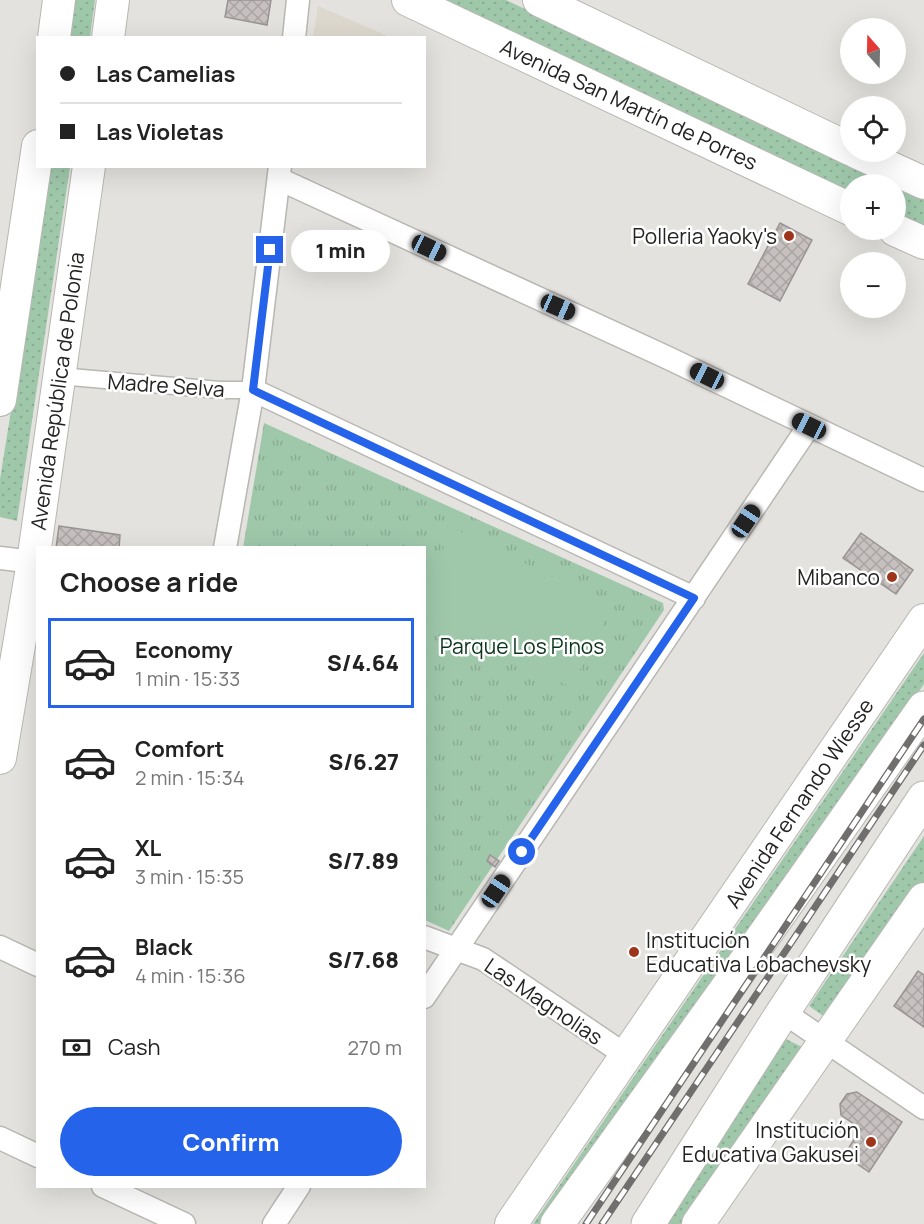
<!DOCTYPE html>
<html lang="en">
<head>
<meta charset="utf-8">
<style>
  :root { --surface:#fff; --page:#f6f6f6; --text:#222; --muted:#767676; --line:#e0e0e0; --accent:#2563eb }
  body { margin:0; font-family:Manrope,sans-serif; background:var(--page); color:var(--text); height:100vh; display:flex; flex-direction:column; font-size:22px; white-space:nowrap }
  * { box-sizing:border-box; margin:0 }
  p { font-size:20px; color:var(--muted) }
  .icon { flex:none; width:33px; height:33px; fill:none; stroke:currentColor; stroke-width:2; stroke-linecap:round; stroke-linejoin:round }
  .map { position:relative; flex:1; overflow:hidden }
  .drawer { position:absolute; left:36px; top:546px; width:390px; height:642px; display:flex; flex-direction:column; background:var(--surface); border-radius:0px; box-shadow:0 6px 24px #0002 }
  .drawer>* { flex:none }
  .top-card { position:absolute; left:36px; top:36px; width:390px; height:132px; border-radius:0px; box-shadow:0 6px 24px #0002; display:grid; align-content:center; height:132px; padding:0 24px; background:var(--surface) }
  .needle { width:39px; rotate:340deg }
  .controls { position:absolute; left:840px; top:18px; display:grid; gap:12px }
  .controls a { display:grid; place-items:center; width:66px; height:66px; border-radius:50%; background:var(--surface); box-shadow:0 6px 24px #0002; font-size:30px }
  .end { position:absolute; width:27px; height:27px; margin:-14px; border:8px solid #2563eb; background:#fff; box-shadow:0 0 0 3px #fff }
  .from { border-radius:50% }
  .bubble { position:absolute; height:42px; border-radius:21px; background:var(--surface); box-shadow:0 6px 24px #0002; font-size:20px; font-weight:800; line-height:42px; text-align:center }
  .car { position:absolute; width:18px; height:36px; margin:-18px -9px; border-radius:8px; box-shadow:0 0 4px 2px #0007; background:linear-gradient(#222 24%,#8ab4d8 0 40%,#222 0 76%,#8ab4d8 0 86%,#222 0) }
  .top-card b { display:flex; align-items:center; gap:21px; height:57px; font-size:22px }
  .top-card b+b { border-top:2px solid var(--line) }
  .top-card i { width:15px; height:15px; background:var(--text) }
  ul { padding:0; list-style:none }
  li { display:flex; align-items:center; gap:18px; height:90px; margin:0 12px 9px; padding:0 12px; border:3px solid transparent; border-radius:0px }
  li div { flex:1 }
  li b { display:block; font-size:22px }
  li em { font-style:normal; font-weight:800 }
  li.on { border-color:var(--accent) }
  li>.icon { width:54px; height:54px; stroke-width:1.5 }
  h2 { padding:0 24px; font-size:27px; line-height:72px }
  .pay { display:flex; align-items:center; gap:15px; height:66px; padding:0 24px; font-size:22px }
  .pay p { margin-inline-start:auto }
  .primary-button { display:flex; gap:12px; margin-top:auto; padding:12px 24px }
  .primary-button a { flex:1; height:69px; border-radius:36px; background:var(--accent); color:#fff; font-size:24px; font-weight:800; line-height:69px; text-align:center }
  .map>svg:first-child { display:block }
  .built { fill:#ddd8cd }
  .grass { fill:url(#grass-dots) }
  .park { fill:url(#park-tufts) }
  .pitch { fill:#9fc8ab }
  .building { fill:url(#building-cross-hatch); stroke:#999493; stroke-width:1.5 }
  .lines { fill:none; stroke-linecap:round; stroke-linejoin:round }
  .pedestrian-casing { stroke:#b9b7b3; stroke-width:19 }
  .minor-casing { stroke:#b9b7b3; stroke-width:25 }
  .secondary-casing { stroke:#b9b7b3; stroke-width:34 }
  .primary-casing { stroke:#b9b7b3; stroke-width:35 }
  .pedestrian { stroke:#fff; stroke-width:16 }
  .minor { stroke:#fff; stroke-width:22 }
  .secondary { stroke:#fff; stroke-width:32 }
  .primary { stroke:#fff; stroke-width:33 }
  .rail-casing { stroke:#716f6d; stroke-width:7 }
  .rail { stroke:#fff; stroke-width:4.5; stroke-dasharray:14; stroke-linecap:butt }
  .route { stroke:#2563eb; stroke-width:8 }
  .poi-dot { fill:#9e351b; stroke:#fff; stroke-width:2 }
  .labels { text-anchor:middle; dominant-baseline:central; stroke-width:5; stroke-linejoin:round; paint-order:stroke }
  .street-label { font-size:21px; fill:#242322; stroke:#fff }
  .poi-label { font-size:21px; fill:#242322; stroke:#fff; text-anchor:end }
  .park-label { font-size:21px; fill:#0a331c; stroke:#fff }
</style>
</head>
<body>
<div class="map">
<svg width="924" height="1224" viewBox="0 0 924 1224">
  <defs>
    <pattern id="grass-dots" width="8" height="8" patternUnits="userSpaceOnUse" patternTransform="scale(1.5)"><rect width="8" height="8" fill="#9fc8ab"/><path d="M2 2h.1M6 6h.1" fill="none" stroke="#89ac93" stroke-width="1.8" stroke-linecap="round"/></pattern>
    <pattern id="park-tufts" width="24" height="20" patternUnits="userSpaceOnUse" patternTransform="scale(1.5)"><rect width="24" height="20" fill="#9fc8ab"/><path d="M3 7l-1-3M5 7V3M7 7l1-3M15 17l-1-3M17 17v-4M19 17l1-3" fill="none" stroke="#89ac93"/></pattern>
    <pattern id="building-cross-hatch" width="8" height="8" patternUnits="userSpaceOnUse" patternTransform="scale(1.5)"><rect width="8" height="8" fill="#c6c0bf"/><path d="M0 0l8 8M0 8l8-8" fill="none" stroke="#aaa5a4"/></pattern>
  </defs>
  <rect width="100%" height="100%" fill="#e4e2de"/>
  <path class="built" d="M318,6l72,31h-77z"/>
  <path class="grass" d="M70,0h25l-5,37 -25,1z
    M432,0h74l418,197v35l-28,-13v-35h-46v13z
    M47,167h23l-53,354 -17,-4v-38l19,-118z
    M924,653v31l-262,385 -115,155h-14z
    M924,836v50l-92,136 -23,-16z
    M784,1038l28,14 -116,172h-30z"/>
  <path class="park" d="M264,423l399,180 1,7 -215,321 -24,-11 -1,-372h-181z"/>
  <path class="pitch" d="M453,528l159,78 -41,81 -146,-72v-29z"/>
  <path class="building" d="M228,0h43l-4,25 -42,-8z
    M780,223l32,17 -32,61 -32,-17z
    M59,526l61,9 -1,13h-63z
    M861,533l52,37 -17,24 -53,-36z
    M490,855l9,6 -4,6 -8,-6z
    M918,971l6,4v52l-30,-21z
    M857,1092l45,30 -33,50 -25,-17 17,-26 -20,-14 -1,-11 7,-10z"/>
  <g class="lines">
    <g class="pedestrian-casing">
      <path id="pedestrian" d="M59,376l161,14h33"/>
    </g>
    <g class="minor-casing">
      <path id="minor" d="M294,38l4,-38
        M279,179l387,178 258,123
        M253,390l441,208
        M225,548l28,-158 27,-224
        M0,558l33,4
        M424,937l59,22 144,97
        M0,947l38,18
        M424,997l385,-571
        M783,1012l141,96
        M0,1138l38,18
        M103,1186l81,38
        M274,1224l25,-38"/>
    </g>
    <g class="secondary-casing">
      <path id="secondary" d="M408,0l442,209
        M539,0l311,149
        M54,38l5,-38
        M108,38l5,-38
        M856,152l68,31
        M895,230l29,13
        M0,400l38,-254
        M0,758l33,-196 56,-396
        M511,1224l413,-604
        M698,1224l226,-325"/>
    </g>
    <g class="primary-casing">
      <path id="primary" d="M557,1224l168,-233 199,-283
        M648,1224l135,-212 141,-214"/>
    </g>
    <use href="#pedestrian" class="pedestrian"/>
    <use href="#minor" class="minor"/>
    <use href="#secondary" class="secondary"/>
    <use href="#primary" class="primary"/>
    <g class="rail-casing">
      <path id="rail" d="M586,1224l338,-505
        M602,1224l322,-479"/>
    </g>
    <use href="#rail" class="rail"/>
  </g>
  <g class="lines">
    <path class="route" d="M270,250l-17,140 441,208 -172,254"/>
  </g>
  <g class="poi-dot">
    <circle cx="789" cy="236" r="6"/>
    <circle cx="892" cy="577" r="6"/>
    <circle cx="634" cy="952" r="6"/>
    <circle cx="871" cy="1142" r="6"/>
  </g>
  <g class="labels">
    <g class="street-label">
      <text transform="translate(629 104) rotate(25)">Avenida San Martín de Porres</text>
      <text transform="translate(166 385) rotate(4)">Madre Selva</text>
      <text transform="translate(57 391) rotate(-82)">Avenida República de Polonia</text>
      <text transform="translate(799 803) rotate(-56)">Avenida Fernando Wiesse</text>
      <text transform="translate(544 1001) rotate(34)">Las Magnolias</text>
    </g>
    <g class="poi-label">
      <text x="777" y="236">Polleria Yaoky's</text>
      <text x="880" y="577">Mibanco</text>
      <text x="646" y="940" text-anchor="start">Institución<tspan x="646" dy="24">Educativa Lobachevsky</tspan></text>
      <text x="859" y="1130">Institución<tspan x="859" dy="24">Educativa Gakusei</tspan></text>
    </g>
    <g class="park-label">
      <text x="522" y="646">Parque Los Pinos</text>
    </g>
  </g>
</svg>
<div class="controls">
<a><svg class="needle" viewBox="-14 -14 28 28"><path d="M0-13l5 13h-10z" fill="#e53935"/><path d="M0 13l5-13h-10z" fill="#767676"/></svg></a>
<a><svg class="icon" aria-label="locate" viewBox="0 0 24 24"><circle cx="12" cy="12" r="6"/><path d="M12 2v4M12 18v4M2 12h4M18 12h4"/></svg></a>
<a>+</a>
<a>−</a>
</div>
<i class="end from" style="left:522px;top:852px"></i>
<i class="end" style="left:270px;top:250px"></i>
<div class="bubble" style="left:291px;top:230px;width:99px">1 min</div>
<i class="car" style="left:429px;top:248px;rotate:115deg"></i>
<i class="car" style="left:558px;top:307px;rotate:114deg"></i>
<i class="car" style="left:707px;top:376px;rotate:296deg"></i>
<i class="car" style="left:809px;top:426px;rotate:296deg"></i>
<i class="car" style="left:746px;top:521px;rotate:34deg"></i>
<i class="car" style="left:496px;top:891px;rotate:34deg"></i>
<div class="top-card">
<b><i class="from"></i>Las Camelias</b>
<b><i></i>Las Violetas</b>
</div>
<section class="drawer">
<h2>Choose a ride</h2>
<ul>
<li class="on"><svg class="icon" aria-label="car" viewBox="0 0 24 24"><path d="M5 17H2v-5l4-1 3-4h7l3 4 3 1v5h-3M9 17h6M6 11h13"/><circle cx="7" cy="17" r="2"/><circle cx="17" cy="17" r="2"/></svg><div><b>Economy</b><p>1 min · 15:33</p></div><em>S/4.64</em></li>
<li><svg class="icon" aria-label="car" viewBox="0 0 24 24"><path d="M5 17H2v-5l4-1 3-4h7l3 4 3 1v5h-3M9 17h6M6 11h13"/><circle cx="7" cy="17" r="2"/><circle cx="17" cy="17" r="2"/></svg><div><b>Comfort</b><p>2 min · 15:34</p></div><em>S/6.27</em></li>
<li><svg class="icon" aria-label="car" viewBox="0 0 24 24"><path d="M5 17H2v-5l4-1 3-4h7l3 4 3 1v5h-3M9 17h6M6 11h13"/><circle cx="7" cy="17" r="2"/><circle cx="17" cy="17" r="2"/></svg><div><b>XL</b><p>3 min · 15:35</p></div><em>S/7.89</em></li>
<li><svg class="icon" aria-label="car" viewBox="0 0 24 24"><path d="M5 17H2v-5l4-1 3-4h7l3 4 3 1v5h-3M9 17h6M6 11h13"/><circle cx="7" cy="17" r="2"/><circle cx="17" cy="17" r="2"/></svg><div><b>Black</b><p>4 min · 15:36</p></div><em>S/7.68</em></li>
</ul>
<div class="pay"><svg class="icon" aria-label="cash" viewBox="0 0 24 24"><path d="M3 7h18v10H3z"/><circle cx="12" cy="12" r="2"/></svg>Cash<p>270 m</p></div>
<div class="primary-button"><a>Confirm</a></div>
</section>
</div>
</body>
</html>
